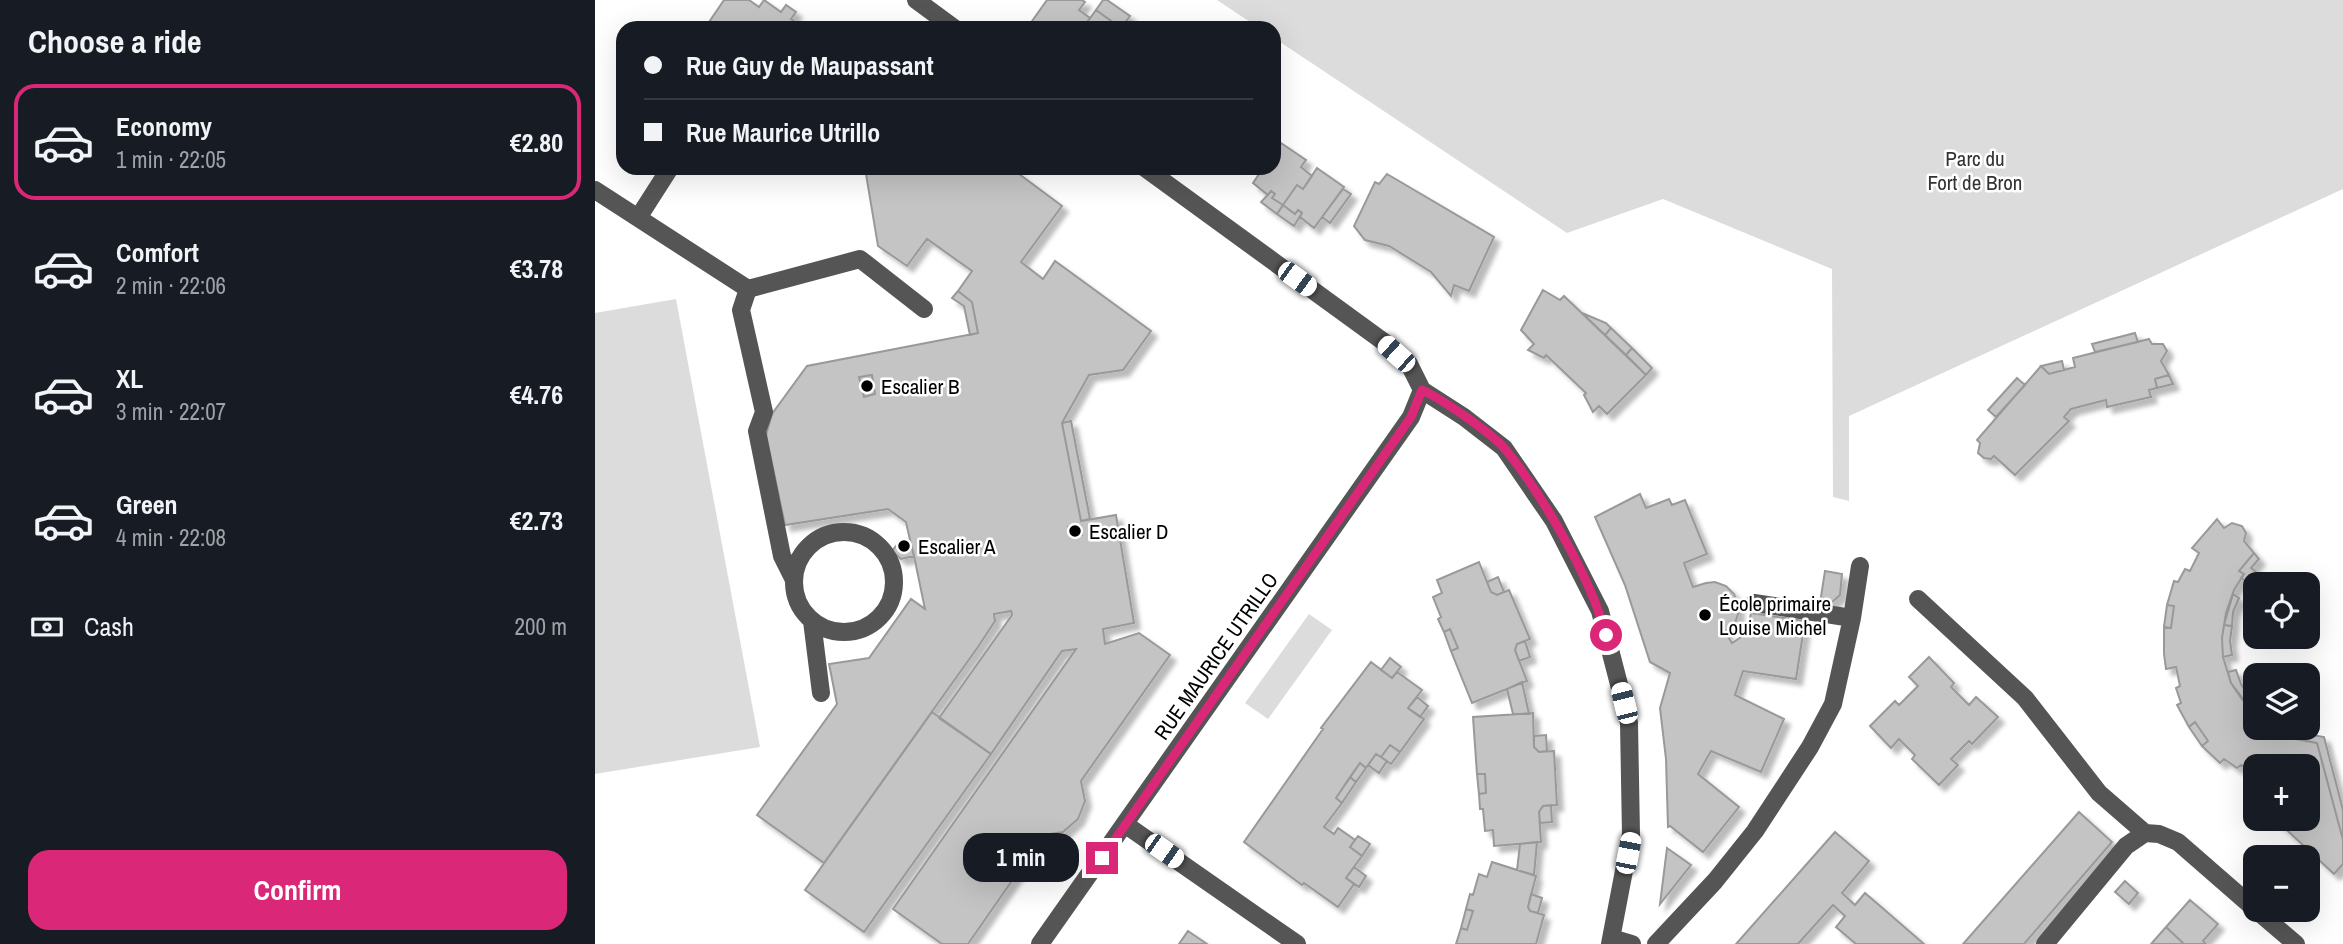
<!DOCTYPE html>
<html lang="en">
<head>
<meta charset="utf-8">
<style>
  :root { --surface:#171b24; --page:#20242c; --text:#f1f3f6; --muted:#9ea1a6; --line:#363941; --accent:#db2777 }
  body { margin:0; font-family:"Archivo Narrow",sans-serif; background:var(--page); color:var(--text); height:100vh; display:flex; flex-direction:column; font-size:26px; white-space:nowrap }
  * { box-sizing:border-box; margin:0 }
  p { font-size:23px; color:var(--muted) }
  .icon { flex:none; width:38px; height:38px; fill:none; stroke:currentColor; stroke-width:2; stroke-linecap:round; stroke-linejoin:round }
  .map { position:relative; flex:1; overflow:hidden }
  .panel { display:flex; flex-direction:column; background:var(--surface); width:595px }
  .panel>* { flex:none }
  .hud { position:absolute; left:21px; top:21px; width:665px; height:154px; border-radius:21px; box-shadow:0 7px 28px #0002; display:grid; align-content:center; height:154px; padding:0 28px; background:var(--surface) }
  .controls { position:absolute; left:1648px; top:572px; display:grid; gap:14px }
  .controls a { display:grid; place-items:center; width:77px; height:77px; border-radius:14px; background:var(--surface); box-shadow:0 7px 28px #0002; font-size:35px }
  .end { position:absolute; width:32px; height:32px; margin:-16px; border:9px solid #db2777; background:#fff; box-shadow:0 0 0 4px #fff }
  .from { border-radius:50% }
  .bubble { position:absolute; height:49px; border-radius:21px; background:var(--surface); box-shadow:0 7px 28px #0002; font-size:23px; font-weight:700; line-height:49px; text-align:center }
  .car { position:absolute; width:21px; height:42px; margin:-21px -10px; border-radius:9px; box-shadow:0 0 5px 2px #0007; background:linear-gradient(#fff 24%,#345 0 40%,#fff 0 76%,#345 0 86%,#fff 0) }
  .hud b { display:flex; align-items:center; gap:24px; height:66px; font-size:26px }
  .hud b+b { border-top:2px solid var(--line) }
  .hud i { width:18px; height:18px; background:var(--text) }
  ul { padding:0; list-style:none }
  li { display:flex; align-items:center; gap:21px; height:116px; margin:0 14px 10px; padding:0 14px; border:4px solid transparent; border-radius:21px }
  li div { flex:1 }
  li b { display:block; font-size:26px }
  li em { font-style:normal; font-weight:700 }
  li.on { border-color:var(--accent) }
  li>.icon { width:63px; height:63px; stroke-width:1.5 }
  h2 { padding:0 28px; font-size:32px; line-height:84px }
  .pay { display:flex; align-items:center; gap:18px; height:77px; padding:0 28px; font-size:26px }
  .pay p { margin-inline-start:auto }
  .cta { display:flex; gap:14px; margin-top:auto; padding:14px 28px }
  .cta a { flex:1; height:80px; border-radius:21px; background:var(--accent); color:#fff; font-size:28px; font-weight:700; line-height:80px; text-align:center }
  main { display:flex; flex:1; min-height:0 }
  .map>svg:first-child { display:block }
  .green { fill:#dcdcdc }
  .building { fill:#c4c4c4; stroke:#999; stroke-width:2; filter:url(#shadow) }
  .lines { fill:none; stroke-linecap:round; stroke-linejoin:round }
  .minor { stroke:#555; stroke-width:18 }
  .route { stroke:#db2777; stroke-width:9 }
  .poi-dot { fill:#000; stroke:#fff; stroke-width:2.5 }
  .labels { text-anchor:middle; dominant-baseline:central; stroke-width:5; stroke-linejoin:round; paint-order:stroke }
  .park-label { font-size:21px; fill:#333; stroke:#fff }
  .poi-label { font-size:21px; fill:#000; stroke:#fff; text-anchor:start }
  .street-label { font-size:21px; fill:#000; stroke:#fff }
</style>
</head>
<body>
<main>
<section class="panel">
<h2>Choose a ride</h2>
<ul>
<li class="on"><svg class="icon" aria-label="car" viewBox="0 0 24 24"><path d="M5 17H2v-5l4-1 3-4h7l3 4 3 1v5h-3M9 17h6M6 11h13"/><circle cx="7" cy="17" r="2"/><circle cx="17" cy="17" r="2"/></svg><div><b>Economy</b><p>1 min · 22:05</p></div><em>€2.80</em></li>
<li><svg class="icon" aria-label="car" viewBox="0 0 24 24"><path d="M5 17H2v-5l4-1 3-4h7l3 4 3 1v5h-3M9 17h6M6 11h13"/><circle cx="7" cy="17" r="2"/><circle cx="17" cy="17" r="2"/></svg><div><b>Comfort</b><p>2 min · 22:06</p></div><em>€3.78</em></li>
<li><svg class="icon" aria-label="car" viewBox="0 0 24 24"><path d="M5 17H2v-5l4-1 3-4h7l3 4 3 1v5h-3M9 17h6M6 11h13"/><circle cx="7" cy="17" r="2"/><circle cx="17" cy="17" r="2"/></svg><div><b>XL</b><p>3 min · 22:07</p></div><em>€4.76</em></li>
<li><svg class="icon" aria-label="car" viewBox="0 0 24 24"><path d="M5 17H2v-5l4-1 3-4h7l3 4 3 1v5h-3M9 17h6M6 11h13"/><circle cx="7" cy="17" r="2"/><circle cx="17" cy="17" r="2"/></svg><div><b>Green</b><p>4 min · 22:08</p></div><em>€2.73</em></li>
</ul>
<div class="pay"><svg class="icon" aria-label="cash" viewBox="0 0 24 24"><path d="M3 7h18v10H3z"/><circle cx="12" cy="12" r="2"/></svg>Cash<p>200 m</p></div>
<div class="cta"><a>Confirm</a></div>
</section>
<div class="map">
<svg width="1748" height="944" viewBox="0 0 1748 944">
  <defs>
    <filter id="shadow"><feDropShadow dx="6" dy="6" stdDeviation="2" flood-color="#0004"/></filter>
  </defs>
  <rect width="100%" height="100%" fill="#fff"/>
  <path class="green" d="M622,0h1126v189l-494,227v85l-16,-4 -1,-228 -169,-70 -96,34 -293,-195v-10h-15z
    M81,299l84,448 -165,27v-461z
    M714,614l23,16 -64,89 -23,-16z"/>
  <path class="building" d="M129,0h25l10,7 5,-7 17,12 5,-7 10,7 -5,7 13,9h-99z
    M452,0h35l3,2 -6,8 11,8 -7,10 -7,-2 -40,2 -6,-4z
    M508,0h4l23,16 -9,12 -25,-18z
    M501,10l25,18h-38z
    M686,143l25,17 -5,7 11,9 -9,13 -6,-4 -14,20 -11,-7 3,-4 -4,-3 -3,4 -15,-12 10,-15h11v-15z
    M270,168h146l51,38 -41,56 22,17 12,-18 96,70 -28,39 -34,5 -27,48 19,98 35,-6 18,108 -31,6 2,15 34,-11 31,22 -89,126 4,20 -7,18 -15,13 -19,3 -76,109h-26l-49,-35 183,-260 -14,2 -71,103 -52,-36 73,-103 -1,-4 -17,3 1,7 -17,26 -154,216 -67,-48 80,-111 -8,-40 40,-6 42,-59 14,10 -11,-53 -13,3 -9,-8 7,-9 11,-2 -4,-18 -18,-13 -103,16 -19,-90 6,-21 35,-48 171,-33 -6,-31 -14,-11 14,-20 -45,-32 -20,27 -29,-20z
    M722,168l27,19 -30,41 -14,-11 2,-4 -4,-3 -3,4 -12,-9 14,-20 6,4z
    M792,174l107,63 -25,54 -15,-6 -3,11 -20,-24 -42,-26 -24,-6 -11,-14 21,-44 4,2z
    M748,189l8,5 -21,29 -8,-6z
    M676,191l4,3 -3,4 11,7 -6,9 -16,-12z
    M688,205l12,9 3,-4 4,3 -8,13 -17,-12z
    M948,290l17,10 4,-4 82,79 -39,39 -8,-8 -6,6 -9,-17 2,-2 -40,-38 -2,3 -16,-8 6,-6 -13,-14z
    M363,291l14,11 6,31 -8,2 -6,-29 -12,-8z
    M987,313l24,10 5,5 -6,7z
    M1016,328l21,20 -6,7 -21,-20z
    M1540,333l3,9 -43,10 -3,-8z
    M1554,339l3,5h11l4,7 -6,10 8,14 -14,4 2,9 -8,2 2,7 -44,10 -1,-7 -35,9 -7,8 5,4 -54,54 -21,-19 -3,3 -7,-1 -6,-5 2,-10 -3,-3 64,-74 8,8 26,-7 -2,-9z
    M1037,348l20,20 -6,7 -20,-20z
    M1467,361l2,9 -15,4 -8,-8z
    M277,375l3,19 -11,3 -5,-20z
    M1574,375l4,9 -16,4 -2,-9z
    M1422,378l8,7 -29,32 -8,-7z
    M476,421l19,98 -9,2 -19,-98z
    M1045,494l6,14 23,-9 3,6 13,-5 22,54 -23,9 9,24 13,-4 9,-1 11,4 8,8 4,10v10l-3,9 -10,9 7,11 15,-10 4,-20 54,8 -9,58 -53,-8 -8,24 49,24 -23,53 -50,-21 -13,23 41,33 -36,45 -33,-26 -2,1 -2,-68 -6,-51 10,-35 -20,-11 -25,-77 -30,-68z
    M1622,519l7,9 8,-5 10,3 4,7 -2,8 10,12 -15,18 5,3 -10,16 -8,23 -4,25 1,19 8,26 25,33v12h17l14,9 30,6 26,97v24l-9,10 -58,-54 32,-1v-53h-52v20l-5,-2 -4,-2 6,-10 -12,-7 -4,3 -13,-9 -4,4 -18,-17 6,-5 -13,-19 -6,5 -12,-22 4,-2 -5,-15 4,-2 -4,-19 -10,2 -2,-15v-27l7,1 3,-22 -7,-1 7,-24 4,1 7,-13 5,2 9,-18 -7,-5z
    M486,526l1,9 -11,2 -3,-10z
    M315,540l4,16 -13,3 -9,-8 7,-9z
    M1659,553l5,6 -8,9 5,4 -7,11 -8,-5 3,-4 -5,-3z
    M884,562l12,30 6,3 12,-5 21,49 -13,5 -2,6 12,31 -55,22 -21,-52 7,-3 -8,-19 -6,3 -6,-13 3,-2 -8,-20 9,-4 -5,-13z
    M1230,571l17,3 -2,21 -10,9 -10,-1z
    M903,577l6,15 -7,3 -6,-3 -4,-10z
    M1638,594l6,4 -6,14 -1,14 -8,-1z
    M1572,605l7,1 -3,22 -7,-1z
    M1629,625l8,1 -2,15 2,14 -9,2 -1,-19z
    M855,629l8,19 -7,3 -7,-19z
    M930,641l5,16 -11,4 -4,-11 2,-6z
    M1334,657l25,26 -3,4 18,18 7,-8 22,20 -26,27 -3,-3 -18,18 7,6 -19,20 -27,-26 3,-4 -16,-16 -8,9 -21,-22 25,-25 4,4 19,-19 -9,-9z
    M795,658l11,9 -9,11 -11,-8z
    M776,662l21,16 5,-6 25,18 -14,18 16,11 -24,33 -10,-7 -9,12 -5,-3 -10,14 -6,-5 -24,35 6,5 -18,24 10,7 4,-6 17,12 -5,7 12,9 -16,22 8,6 -16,23 -34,-24 -2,2 -58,-43 79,-113 -2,-1z
    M1641,670l5,14 7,11 -6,4 -11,-16 -3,-11z
    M927,682l7,32h-16l-6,-25z
    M1653,695l8,10v11l-14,-17z
    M822,697l11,9 -8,11 -12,-9z
    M337,712l59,42 -127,178 -59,-42z
    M938,713l1,34 5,5 15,-1 3,54 -14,1 -4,6 2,30 -47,4 -1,-16 -8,1 -2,-22h-3l-1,-15 7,-1 -1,-19h-8l-4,-57z
    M1600,722l13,19 -6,5 -13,-19z
    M1689,728l23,6 -1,7 -19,-4 -6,-4z
    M1712,734l17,3 19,73v30l-26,-97 -11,-2z
    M951,735l1,16 -8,1 -5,-5v-11z
    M795,745l10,7 -9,12 -10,-7z
    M781,754l11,7 -8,12 -11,-8z
    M765,763l6,5 -10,14 -6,-5z
    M882,774h8l1,19 -7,1z
    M755,777l6,5 -14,21 -6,-5z
    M956,805l1,17 -12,1 -1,-11 4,-6z
    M1484,812l33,30 -88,102h-61z
    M1240,832l34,29 -27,32 13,12 10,-12 59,51h-68l-20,-17 9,-11 -12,-11 -35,39h-62z
    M763,836l12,8 -8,12 -12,-9z
    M942,842l-3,33 -17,-5 3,-26z
    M1072,848l24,17 -31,39z
    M897,862l44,14 -8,31 2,4 14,4 -8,29h-80l5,-16 6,2 6,-19 -7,-2 4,-15 3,1 6,-21 8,3z
    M759,867l12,9 -7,11 -13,-9z
    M1530,881l13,12 -9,11 -14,-12z
    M936,894l11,4 -4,15 -8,-2 -2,-4z
    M1595,900l28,24 -15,17 3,3h-22l-18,-17z
    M871,909l7,2 -6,19 -6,-2z
    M1571,927l18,17h-33z
    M593,931l19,13h-28z"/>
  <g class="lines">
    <path class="minor" d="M321,0l38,28
      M550,168l239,174 25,22 13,26 42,27 40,31 50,73 46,90 29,112 2,111 -21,110
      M0,190l153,99 112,-30 64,50
      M43,218l32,-50
      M153,289l-7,21 23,102 -7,19 25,125 11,22
      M199 582a50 50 0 1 1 100 0a50 50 0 1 1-100 0Z
      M1323,599l107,99 74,95 46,40 14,1 19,8 78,68
      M1159,603l98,15
      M217,621l9,72
      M531,825l171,119
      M1661,910l40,34
      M1017,938l20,6
      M445,944l371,-527 11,-27
      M1061,944l59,-63 40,-50 55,-84 23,-43 19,-86 8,-52
      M1450,944l81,-98 19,-13"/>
  </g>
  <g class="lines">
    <path class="route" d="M507,858l309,-441 11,-27c20,9 71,44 84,60 37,46 85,128 100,185"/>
  </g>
  <g class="poi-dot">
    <circle cx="272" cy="386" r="7"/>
    <circle cx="480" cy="531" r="7"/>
    <circle cx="309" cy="546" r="7"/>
    <circle cx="1110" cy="615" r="7"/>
  </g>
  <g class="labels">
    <g class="park-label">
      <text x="1380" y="158">Parc du<tspan x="1380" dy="24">Fort de Bron</tspan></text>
    </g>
    <g class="poi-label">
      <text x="286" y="386">Escalier B</text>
      <text x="494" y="531">Escalier D</text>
      <text x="323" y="546">Escalier A</text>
      <text x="1124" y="603">École primaire<tspan x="1124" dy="24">Louise Michel</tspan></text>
    </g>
    <g class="street-label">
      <text transform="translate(621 656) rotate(-55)">RUE MAURICE UTRILLO</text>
    </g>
  </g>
</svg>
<div class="controls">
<a><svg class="icon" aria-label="locate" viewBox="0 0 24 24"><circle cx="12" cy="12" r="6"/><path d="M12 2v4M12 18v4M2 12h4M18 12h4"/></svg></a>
<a><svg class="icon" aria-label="layers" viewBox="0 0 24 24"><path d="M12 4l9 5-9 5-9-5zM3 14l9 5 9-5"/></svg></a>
<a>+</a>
<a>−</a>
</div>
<i class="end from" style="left:1011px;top:635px"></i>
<i class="end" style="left:507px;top:858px"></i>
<div class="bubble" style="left:368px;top:833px;width:116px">1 min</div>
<i class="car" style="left:702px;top:279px;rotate:126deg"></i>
<i class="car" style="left:801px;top:354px;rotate:312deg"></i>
<i class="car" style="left:1029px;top:703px;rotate:346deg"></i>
<i class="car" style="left:569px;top:851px;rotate:125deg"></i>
<i class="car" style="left:1033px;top:853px;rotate:11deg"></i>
<div class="hud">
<b><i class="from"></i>Rue Guy de Maupassant</b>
<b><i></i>Rue Maurice Utrillo</b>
</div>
</div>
</main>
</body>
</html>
